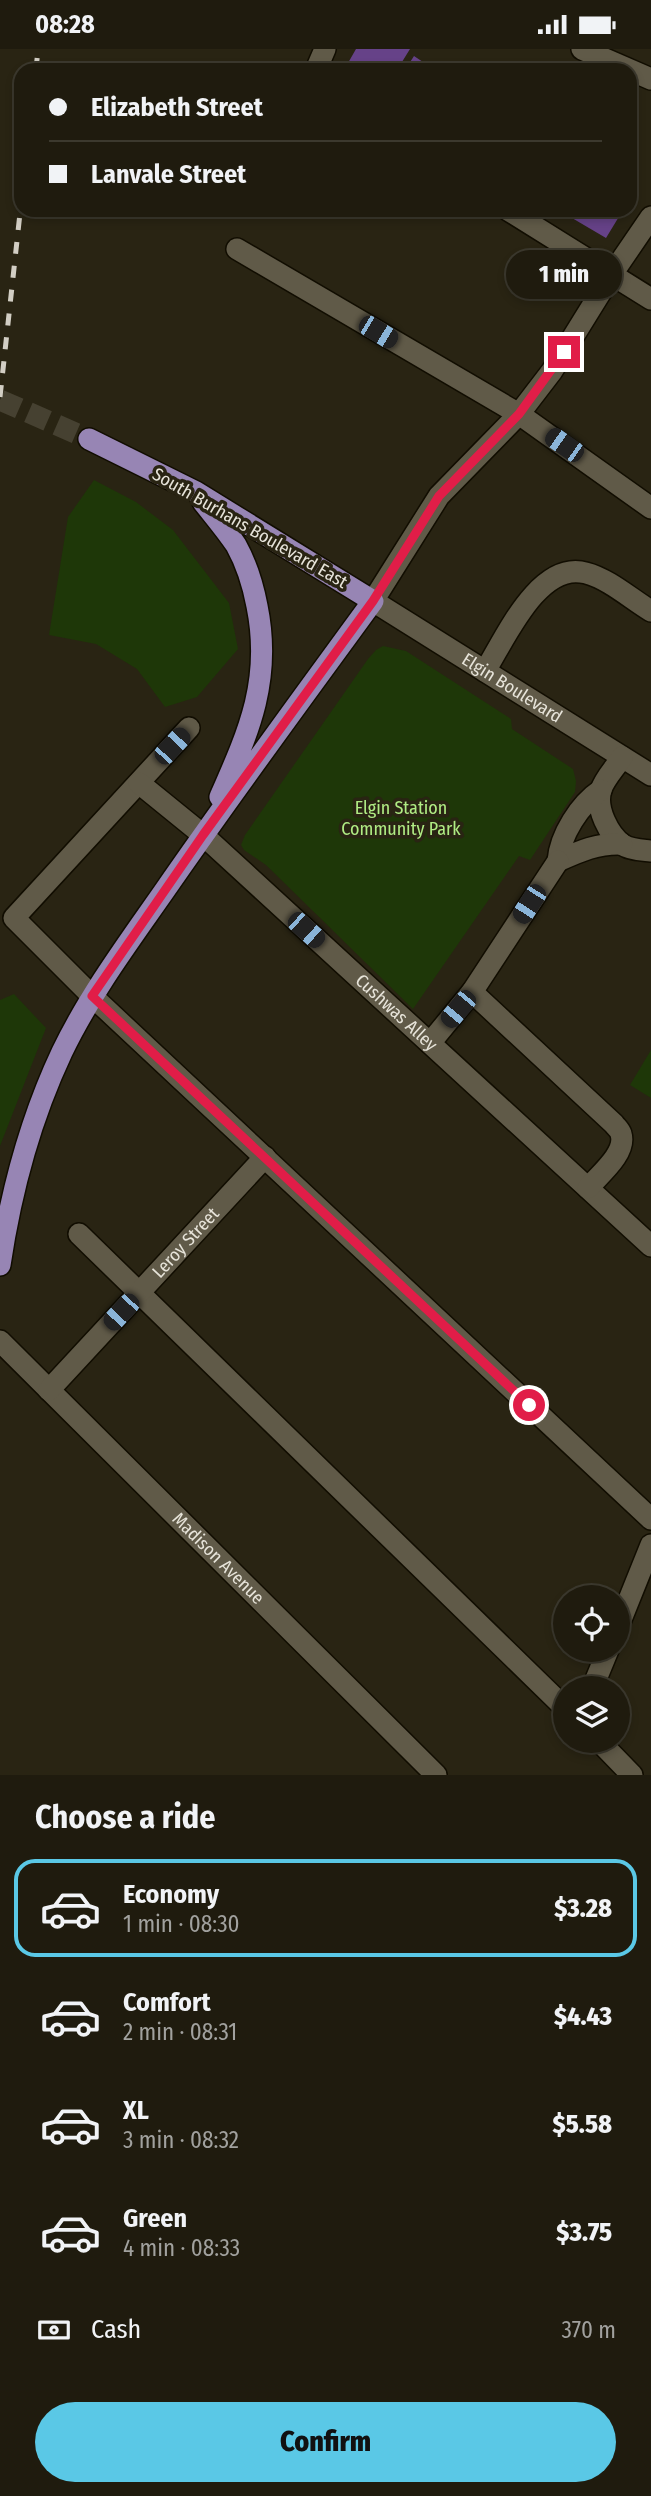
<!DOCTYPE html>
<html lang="en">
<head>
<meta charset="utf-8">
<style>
  :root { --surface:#1f1b0e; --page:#2c281c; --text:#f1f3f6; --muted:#a1a19e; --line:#3c392e; --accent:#5ac8e6 }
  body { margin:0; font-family:"Fira Sans Condensed",sans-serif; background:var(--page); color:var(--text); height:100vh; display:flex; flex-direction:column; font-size:26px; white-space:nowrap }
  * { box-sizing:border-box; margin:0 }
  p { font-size:23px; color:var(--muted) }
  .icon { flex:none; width:38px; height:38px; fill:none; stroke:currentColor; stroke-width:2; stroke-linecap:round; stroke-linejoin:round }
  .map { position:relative; height:1726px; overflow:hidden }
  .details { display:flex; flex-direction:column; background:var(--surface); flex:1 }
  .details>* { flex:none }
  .banner { position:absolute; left:14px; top:14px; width:623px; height:154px; border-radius:21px; box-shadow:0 4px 10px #0003,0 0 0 2px var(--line); display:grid; align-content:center; height:154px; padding:0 35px; background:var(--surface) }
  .fabs { position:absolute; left:553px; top:1536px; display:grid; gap:14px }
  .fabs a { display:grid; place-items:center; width:77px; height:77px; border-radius:50%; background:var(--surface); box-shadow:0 4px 10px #0003,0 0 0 2px var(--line); font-size:35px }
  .end { position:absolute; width:32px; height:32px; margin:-16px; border:9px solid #e11d48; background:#fff; box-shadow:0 0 0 4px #fff }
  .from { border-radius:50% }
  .bubble { position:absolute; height:49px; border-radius:24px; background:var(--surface); box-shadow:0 4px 10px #0003,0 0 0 2px var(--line); font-size:23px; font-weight:800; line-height:49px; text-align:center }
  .car { position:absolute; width:21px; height:42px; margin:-21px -10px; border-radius:9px; box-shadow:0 0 5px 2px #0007; background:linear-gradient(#222 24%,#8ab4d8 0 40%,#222 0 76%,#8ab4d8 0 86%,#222 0) }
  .banner b { display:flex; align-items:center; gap:24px; height:66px; font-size:26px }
  .banner b+b { border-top:2px solid var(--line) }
  .banner i { width:18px; height:18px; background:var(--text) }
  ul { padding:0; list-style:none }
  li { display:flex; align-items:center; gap:21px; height:98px; margin:0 14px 10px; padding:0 21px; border:4px solid transparent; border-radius:21px }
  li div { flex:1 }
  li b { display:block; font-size:26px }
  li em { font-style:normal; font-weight:800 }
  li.selected { border-color:var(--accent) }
  li>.icon { width:63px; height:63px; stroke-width:1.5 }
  h2 { padding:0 35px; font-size:32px; line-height:84px }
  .pay { display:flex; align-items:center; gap:18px; height:77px; padding:0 35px; font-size:26px }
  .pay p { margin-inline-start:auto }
  .primary-button { display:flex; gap:14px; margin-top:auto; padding:14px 35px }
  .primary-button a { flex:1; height:80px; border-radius:42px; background:var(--accent); color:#111; font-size:28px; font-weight:800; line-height:80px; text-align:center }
  .status { display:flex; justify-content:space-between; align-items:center; height:49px; padding:0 35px; background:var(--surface); direction:ltr }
  .status svg { height:19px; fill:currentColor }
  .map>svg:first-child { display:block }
  .green { fill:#1e3708 }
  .building { fill:#664288 }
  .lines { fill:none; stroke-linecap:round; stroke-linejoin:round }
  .major-tunnel { stroke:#464131; stroke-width:21; stroke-dasharray:21 10; stroke-linecap:butt }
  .minor-casing { stroke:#110d01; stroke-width:24 }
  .major-casing { stroke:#110d01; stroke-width:24 }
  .minor { stroke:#605a48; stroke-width:21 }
  .major { stroke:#9785b4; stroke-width:21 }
  .rail { stroke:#d2cec4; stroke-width:5; stroke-dasharray:12 12; stroke-linecap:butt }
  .route { stroke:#e11d48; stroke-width:9 }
  .labels { text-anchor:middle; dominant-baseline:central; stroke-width:7; stroke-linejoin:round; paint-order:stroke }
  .street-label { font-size:18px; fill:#e7e4da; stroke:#292413 }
  .park-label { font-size:18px; fill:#b0ec84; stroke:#292413 }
</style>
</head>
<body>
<div class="status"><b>08:28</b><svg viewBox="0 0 49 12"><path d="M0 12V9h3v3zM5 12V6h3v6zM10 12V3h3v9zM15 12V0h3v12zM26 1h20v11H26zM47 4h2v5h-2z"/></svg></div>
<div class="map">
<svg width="651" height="1726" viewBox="0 0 651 1726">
  <rect width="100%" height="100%" fill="#292413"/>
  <path class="green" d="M94,431l42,22 37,28 56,73 9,46 -41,48 -32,10 -28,-38 -41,-25 -47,-9 19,-118z
    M383,597l23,5 105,68 1,10 61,40 3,12 -1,11 -45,68 -11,-4 -106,153 -147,-144 -22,-15 -3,-5 4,-10 123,-176 8,-9z
    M14,945l32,34 -46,118v-146z
    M651,1001v48l-21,-13z"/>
  <path class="building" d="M356,0h54l-13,21h-53z
    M414,7l21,14h-30z
    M630,133l7,4 -7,12z
    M577,161h46l-17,28 -34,-20z"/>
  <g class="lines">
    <path class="major-tunnel" d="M0,351l89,39"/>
    <g class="minor-casing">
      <g id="minor">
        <path d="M582,0l69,30"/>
        <path d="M316,21l9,-21"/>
        <path d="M508,161l143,89"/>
        <path id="s1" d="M651,168l-39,57 -60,97 -33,43 -80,82 -66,105 278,174"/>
        <path d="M237,200l282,165 132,94"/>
        <path d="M485,622c20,-32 54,-111 101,-98 23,6 45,26 65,38"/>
        <path d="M189,679l-175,190 78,78 559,523"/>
        <path d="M622,708c-6,10 -18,22 -21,33 -6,18 8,45 22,55 8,5 19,5 28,6"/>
        <path id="s2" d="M139,734l64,52 448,411"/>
        <path d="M601,741c-21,14 -41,45 -43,71 22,-10 40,-18 64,-17"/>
        <path d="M472,943l142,132c2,3 6,6 7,10 6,19 -22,41 -33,54"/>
        <path d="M430,994l42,-51 86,-131"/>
        <path d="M79,1185l486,474"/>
        <path id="s3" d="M0,1292l436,434"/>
        <path id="s4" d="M49,1341l216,-233"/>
        <path d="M618,1578l33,-82"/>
        <path d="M592,1640l16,-39"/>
        <path d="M599,1692l33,34"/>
      </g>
    </g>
    <g class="major-casing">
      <path id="major" d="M203,453c11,14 23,28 33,43 10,18 17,40 21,61 15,74 -8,125 -37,191
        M0,1216c11,-74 30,-145 62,-213 28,-58 66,-109 103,-162 67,-97 138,-193 208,-289l-177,-109 -107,-53"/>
    </g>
    <use href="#minor" class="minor"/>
    <use href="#major" class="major"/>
    <path class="rail" d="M36,21l2,-21
      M0,348l21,-193"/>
  </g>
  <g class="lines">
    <path class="route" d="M529,1356l-437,-409 111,-161 170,-234 66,-105 80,-82 45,-62"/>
  </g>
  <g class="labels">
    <g class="street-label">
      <text transform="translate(250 479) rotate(30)">South Burhans Boulevard East</text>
      <text stroke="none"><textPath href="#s1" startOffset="640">Elgin Boulevard</textPath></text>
      <text stroke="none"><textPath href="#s2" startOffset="345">Cushwas Alley</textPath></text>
      <text stroke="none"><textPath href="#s4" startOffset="201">Leroy Street</textPath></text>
      <text stroke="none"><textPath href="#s3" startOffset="308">Madison Avenue</textPath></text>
    </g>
    <g class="park-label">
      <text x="401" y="759">Elgin Station<tspan x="401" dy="21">Community Park</tspan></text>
    </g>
  </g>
</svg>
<div class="fabs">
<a><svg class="icon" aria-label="locate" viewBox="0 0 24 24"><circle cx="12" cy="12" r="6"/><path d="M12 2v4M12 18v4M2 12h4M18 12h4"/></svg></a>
<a><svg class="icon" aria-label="layers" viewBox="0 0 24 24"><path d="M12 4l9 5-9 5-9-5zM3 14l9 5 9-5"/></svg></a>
</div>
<i class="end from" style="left:529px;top:1356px"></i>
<i class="end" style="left:564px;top:303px"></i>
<div class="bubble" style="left:506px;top:201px;width:116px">1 min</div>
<i class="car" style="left:378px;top:283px;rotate:121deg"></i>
<i class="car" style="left:564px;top:396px;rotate:305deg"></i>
<i class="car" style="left:172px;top:697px;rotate:43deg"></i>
<i class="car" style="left:529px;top:855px;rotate:213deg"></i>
<i class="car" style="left:306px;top:881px;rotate:132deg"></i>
<i class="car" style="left:458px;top:960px;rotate:220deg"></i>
<i class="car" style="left:121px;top:1263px;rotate:223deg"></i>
<div class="banner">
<b><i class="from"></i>Elizabeth Street</b>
<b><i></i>Lanvale Street</b>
</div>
</div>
<section class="details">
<h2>Choose a ride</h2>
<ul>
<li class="selected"><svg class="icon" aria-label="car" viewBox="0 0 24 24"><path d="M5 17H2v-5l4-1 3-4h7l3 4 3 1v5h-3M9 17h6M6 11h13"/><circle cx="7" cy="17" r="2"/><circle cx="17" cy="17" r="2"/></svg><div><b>Economy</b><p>1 min · 08:30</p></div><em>$3.28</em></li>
<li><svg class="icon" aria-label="car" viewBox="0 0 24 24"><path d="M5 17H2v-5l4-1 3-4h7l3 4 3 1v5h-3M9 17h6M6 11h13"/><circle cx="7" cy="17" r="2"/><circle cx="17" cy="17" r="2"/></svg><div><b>Comfort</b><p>2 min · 08:31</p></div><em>$4.43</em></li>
<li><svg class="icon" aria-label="car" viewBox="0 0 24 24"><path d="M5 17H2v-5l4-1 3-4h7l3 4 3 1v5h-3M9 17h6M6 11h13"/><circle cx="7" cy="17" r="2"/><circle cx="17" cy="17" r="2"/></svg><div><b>XL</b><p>3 min · 08:32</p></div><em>$5.58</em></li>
<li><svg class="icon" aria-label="car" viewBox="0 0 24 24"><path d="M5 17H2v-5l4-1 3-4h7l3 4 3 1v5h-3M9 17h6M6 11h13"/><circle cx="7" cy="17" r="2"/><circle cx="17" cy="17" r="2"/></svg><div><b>Green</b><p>4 min · 08:33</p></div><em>$3.75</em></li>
</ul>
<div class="pay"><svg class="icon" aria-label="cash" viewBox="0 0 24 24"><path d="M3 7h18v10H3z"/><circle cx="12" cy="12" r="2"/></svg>Cash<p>370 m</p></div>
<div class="primary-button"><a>Confirm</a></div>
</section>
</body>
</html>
